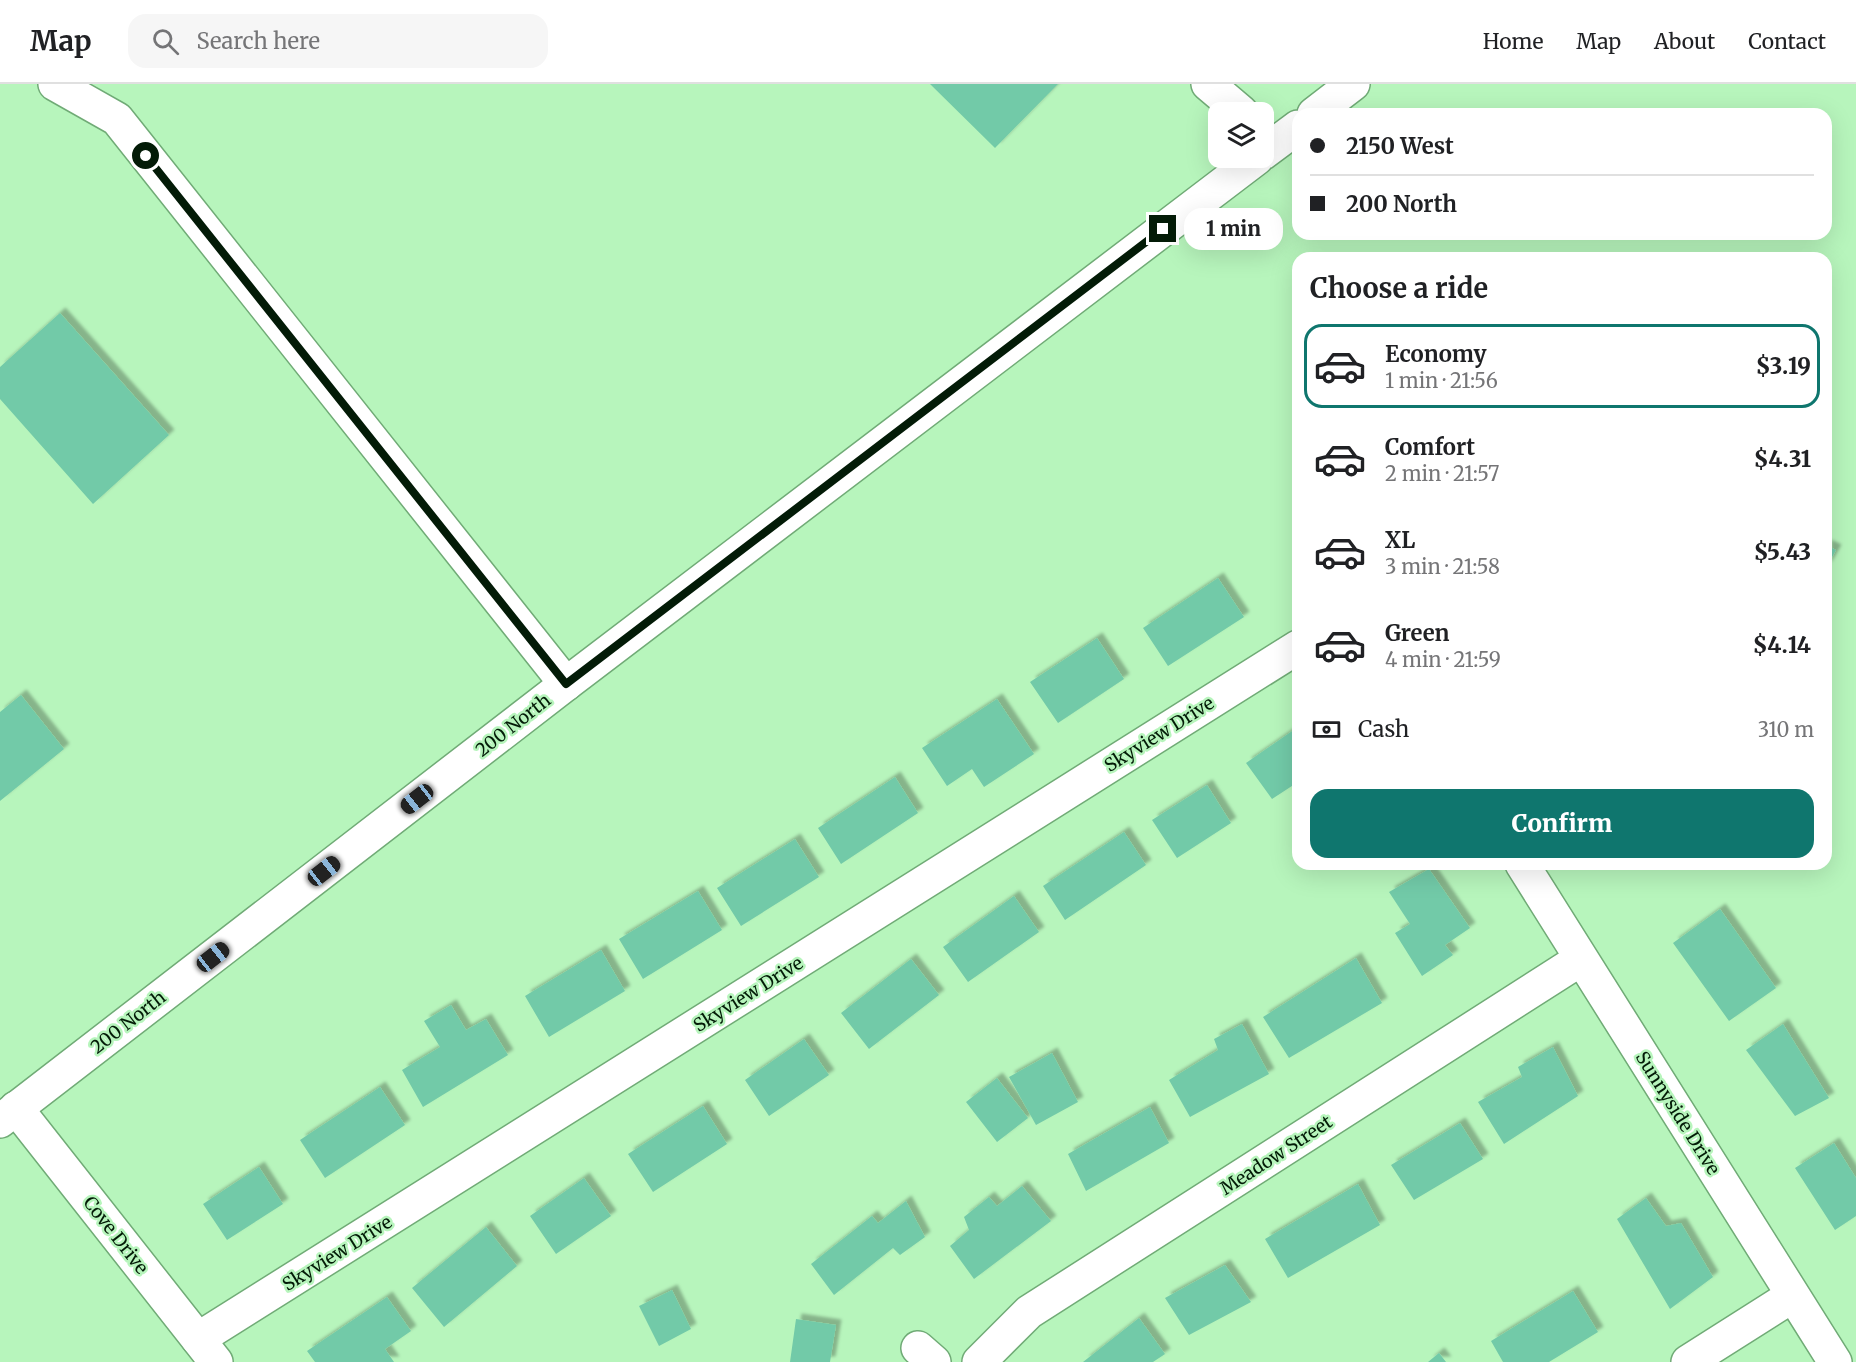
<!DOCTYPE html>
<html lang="en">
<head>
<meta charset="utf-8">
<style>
  :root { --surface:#fff; --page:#f6f6f6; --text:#202124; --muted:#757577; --line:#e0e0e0; --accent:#0f766e }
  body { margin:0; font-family:Merriweather,serif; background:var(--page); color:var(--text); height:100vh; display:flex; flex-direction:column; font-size:22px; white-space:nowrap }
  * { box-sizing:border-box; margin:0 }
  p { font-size:20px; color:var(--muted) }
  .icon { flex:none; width:33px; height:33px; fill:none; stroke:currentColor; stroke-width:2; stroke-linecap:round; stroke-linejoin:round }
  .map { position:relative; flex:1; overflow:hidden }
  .drawer { position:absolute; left:1292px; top:168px; width:540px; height:618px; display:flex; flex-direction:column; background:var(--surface); border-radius:18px; box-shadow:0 6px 24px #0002 }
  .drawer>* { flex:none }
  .banner { position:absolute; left:1292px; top:24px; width:540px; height:132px; border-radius:18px; box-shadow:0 6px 24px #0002; display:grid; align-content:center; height:132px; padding:0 18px; background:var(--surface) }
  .controls { position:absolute; left:1208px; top:18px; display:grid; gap:12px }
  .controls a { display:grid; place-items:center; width:66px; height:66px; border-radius:12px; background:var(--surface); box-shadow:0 6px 24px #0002; font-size:30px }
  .end { position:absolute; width:27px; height:27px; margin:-14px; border:8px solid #031b07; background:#fff; box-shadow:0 0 0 3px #fff }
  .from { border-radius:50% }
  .bubble { position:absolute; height:42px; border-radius:18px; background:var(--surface); box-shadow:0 6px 24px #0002; font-size:20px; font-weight:800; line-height:42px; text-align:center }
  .car { position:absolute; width:18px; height:36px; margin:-18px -9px; border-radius:8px; box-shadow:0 0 4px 2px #0007; background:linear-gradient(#222 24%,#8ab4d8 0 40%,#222 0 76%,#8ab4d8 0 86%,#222 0) }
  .banner b { display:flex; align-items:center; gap:21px; height:57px; font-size:22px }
  .banner b+b { border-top:2px solid var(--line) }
  .banner i { width:15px; height:15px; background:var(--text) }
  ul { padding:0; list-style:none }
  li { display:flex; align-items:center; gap:18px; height:84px; margin:0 12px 9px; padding:0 6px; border:3px solid transparent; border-radius:18px }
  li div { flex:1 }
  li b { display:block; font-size:22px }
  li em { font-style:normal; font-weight:800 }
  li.active { border-color:var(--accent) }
  li>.icon { width:54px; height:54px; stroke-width:1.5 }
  h2 { padding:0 18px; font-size:27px; line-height:72px }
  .pay { display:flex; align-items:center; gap:15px; height:66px; padding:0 18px; font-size:22px }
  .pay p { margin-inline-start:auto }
  .action { display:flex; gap:12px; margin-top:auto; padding:12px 18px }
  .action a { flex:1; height:69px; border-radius:18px; background:var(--accent); color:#fff; font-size:24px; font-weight:800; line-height:69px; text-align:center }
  header { display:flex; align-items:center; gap:36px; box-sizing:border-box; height:84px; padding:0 30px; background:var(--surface); border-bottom:2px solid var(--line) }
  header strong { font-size:28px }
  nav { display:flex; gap:33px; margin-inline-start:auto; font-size:21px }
  .search { width:420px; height:54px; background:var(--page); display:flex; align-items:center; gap:15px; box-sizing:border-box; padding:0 21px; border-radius:18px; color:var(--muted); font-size:22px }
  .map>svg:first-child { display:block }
  .building { fill:#72caa8; filter:url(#shadow) }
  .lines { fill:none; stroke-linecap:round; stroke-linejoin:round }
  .minor-casing { stroke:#70ab76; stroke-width:36 }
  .secondary-casing { stroke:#70ab76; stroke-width:36 }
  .primary-casing { stroke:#70ab76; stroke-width:36 }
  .minor { stroke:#fff; stroke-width:33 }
  .secondary { stroke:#fff; stroke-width:33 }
  .primary { stroke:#fff; stroke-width:33 }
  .route { stroke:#031b07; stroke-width:8 }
  .labels { text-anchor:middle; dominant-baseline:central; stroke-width:5; stroke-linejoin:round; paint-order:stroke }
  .street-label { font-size:18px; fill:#031b07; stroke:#b7f5bc }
</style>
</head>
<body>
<header>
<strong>Map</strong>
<div class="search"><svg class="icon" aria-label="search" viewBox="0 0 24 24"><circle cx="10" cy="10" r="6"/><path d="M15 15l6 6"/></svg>Search here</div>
<nav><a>Home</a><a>Map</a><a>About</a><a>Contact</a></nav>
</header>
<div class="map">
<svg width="1856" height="1278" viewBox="0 0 1856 1278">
  <defs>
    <filter id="shadow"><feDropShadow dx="5.5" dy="-5.5" stdDeviation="1.5" flood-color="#0004"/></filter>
  </defs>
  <rect width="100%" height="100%" fill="#b7f5bc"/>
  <path class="building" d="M930,0h128l-63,64z
    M60,229l109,122 -76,69 -93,-105v-32z
    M1826,461l10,5 -10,18z
    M1218,494l26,39 -76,49 -25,-38z
    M1097,554l27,41 -66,44 -28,-41z
    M21,611l43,54 -64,52v-89z
    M997,615l37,55 -50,33 -12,-18 -25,17 -25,-38z
    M1298,643v55l-26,17 -26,-36z
    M895,693l23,36 -77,51 -23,-36z
    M1207,701l24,38 -54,35 -25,-38z
    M1124,748l22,33 -81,55 -22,-34z
    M795,755l24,38 -78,49 -24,-38z
    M1429,785l41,59 -25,17 8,10 -31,21 -27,-43 15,-9 -21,-32z
    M698,807l24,39 -79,49 -24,-40z
    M1014,812l25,36 -71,50 -25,-35z
    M1720,825l56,79 -47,33 -56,-78z
    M601,866l24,41 -76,46 -24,-41z
    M1356,874l26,45 -93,55 -26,-41z
    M911,875l28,36 -70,54 -28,-36z
    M451,921l15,25 20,-11 22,36 -85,52 -21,-37 38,-23 -16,-26z
    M1242,940l27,50 -79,43 -21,-37 49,-30 -4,-11z
    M1783,940l46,74 -34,18 -49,-66z
    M804,955l25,36 -60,41 -24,-36z
    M1553,963l25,49 -74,48 -26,-42 44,-25 -4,-10z
    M1052,969l26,49 -42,23 -27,-48z
    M997,994l31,40 -31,24 -31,-40z
    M380,1003l25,38 -80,53 -25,-38z
    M703,1022l24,38 -74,48 -25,-38z
    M1150,1023l19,36 -83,48 -18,-37z
    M1460,1039l23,36 -69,41 -23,-35z
    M1834,1059l22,35v38l-21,14 -40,-62z
    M259,1083l24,37 -56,36 -24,-36z
    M584,1094l27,38 -55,38 -26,-38z
    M1358,1100l22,41 -92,53 -23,-39z
    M1022,1102l29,35 -77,58 -24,-33 19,-16 -5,-13 25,-20 8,9z
    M1646,1114l20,28 15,-3 32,54 -43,32 -53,-90z
    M906,1117l19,36 -25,18 -7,-7 -59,47 -23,-31 61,-48 6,7z
    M486,1143l31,39 -73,61 -32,-39z
    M1225,1181l26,37 -62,33 -24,-37z
    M672,1206l19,39 -32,17 -20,-40z
    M1573,1207l25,41 -49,30h-46l-12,-21z
    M387,1213l24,34 -26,18 9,13h-79l-8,-11z
    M1139,1234l26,36 -12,8h-70z
    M796,1235l40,6 -6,37h-40z
    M1439,1269l7,9h-18z"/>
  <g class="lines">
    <g class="minor-casing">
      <path id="minor" d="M55,0l62,35 449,565
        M1208,0l33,28
        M1522,780l313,498
        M198,1255l1100,-692
        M918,1264l16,14
        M979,1278l50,-50 552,-353
        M1688,1278l104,-66"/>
    </g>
    <g class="secondary-casing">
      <path id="secondary" d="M16,1024l200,254"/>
    </g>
    <g class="primary-casing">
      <path id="primary" d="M1314,30l39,-30
        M1263,69l35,-26
        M0,1037l566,-437 691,-526"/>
    </g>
    <use href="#minor" class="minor"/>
    <use href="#secondary" class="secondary"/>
    <use href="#primary" class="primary"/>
  </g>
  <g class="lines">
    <path class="route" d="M146,72l420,528 597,-455"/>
  </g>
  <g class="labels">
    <g class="street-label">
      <text transform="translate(513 641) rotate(-38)">200 North</text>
      <text transform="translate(1159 650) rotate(-32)">Skyview Drive</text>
      <text transform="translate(748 910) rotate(-32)">Skyview Drive</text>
      <text transform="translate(128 938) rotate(-38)">200 North</text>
      <text transform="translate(1678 1029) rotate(58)">Sunnyside Drive</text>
      <text transform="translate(1276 1071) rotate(-33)">Meadow Street</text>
      <text transform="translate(116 1151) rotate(52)">Cove Drive</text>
      <text transform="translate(337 1169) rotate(-32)">Skyview Drive</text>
    </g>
  </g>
</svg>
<div class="controls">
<a><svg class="icon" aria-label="layers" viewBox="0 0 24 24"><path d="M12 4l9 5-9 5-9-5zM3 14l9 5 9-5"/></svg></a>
</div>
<i class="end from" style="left:146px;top:72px"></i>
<i class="end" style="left:1163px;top:145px"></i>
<div class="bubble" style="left:1184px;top:124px;width:99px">1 min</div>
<i class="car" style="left:417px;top:715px;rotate:232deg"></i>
<i class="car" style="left:324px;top:787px;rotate:52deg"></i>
<i class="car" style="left:213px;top:873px;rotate:52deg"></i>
<div class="banner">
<b><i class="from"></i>2150 West</b>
<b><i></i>200 North</b>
</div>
<section class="drawer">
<h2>Choose a ride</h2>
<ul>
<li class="active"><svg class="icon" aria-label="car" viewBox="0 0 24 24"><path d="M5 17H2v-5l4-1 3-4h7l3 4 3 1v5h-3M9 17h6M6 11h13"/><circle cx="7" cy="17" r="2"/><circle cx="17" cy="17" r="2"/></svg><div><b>Economy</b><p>1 min · 21:56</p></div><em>$3.19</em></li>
<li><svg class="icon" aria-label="car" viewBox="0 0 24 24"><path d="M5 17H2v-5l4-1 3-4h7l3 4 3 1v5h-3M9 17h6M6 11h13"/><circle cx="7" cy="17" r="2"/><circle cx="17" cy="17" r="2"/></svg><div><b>Comfort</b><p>2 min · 21:57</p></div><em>$4.31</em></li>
<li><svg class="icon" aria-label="car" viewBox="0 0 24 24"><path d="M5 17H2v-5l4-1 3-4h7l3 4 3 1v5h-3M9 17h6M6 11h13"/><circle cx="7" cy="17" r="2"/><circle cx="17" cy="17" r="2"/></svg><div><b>XL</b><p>3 min · 21:58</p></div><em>$5.43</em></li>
<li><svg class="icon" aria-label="car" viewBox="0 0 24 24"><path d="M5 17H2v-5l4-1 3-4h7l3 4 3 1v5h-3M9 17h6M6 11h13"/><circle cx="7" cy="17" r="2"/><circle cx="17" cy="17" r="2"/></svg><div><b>Green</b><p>4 min · 21:59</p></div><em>$4.14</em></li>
</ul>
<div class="pay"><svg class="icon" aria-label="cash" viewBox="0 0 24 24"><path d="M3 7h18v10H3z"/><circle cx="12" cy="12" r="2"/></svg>Cash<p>310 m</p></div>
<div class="action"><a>Confirm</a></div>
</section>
</div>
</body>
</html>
